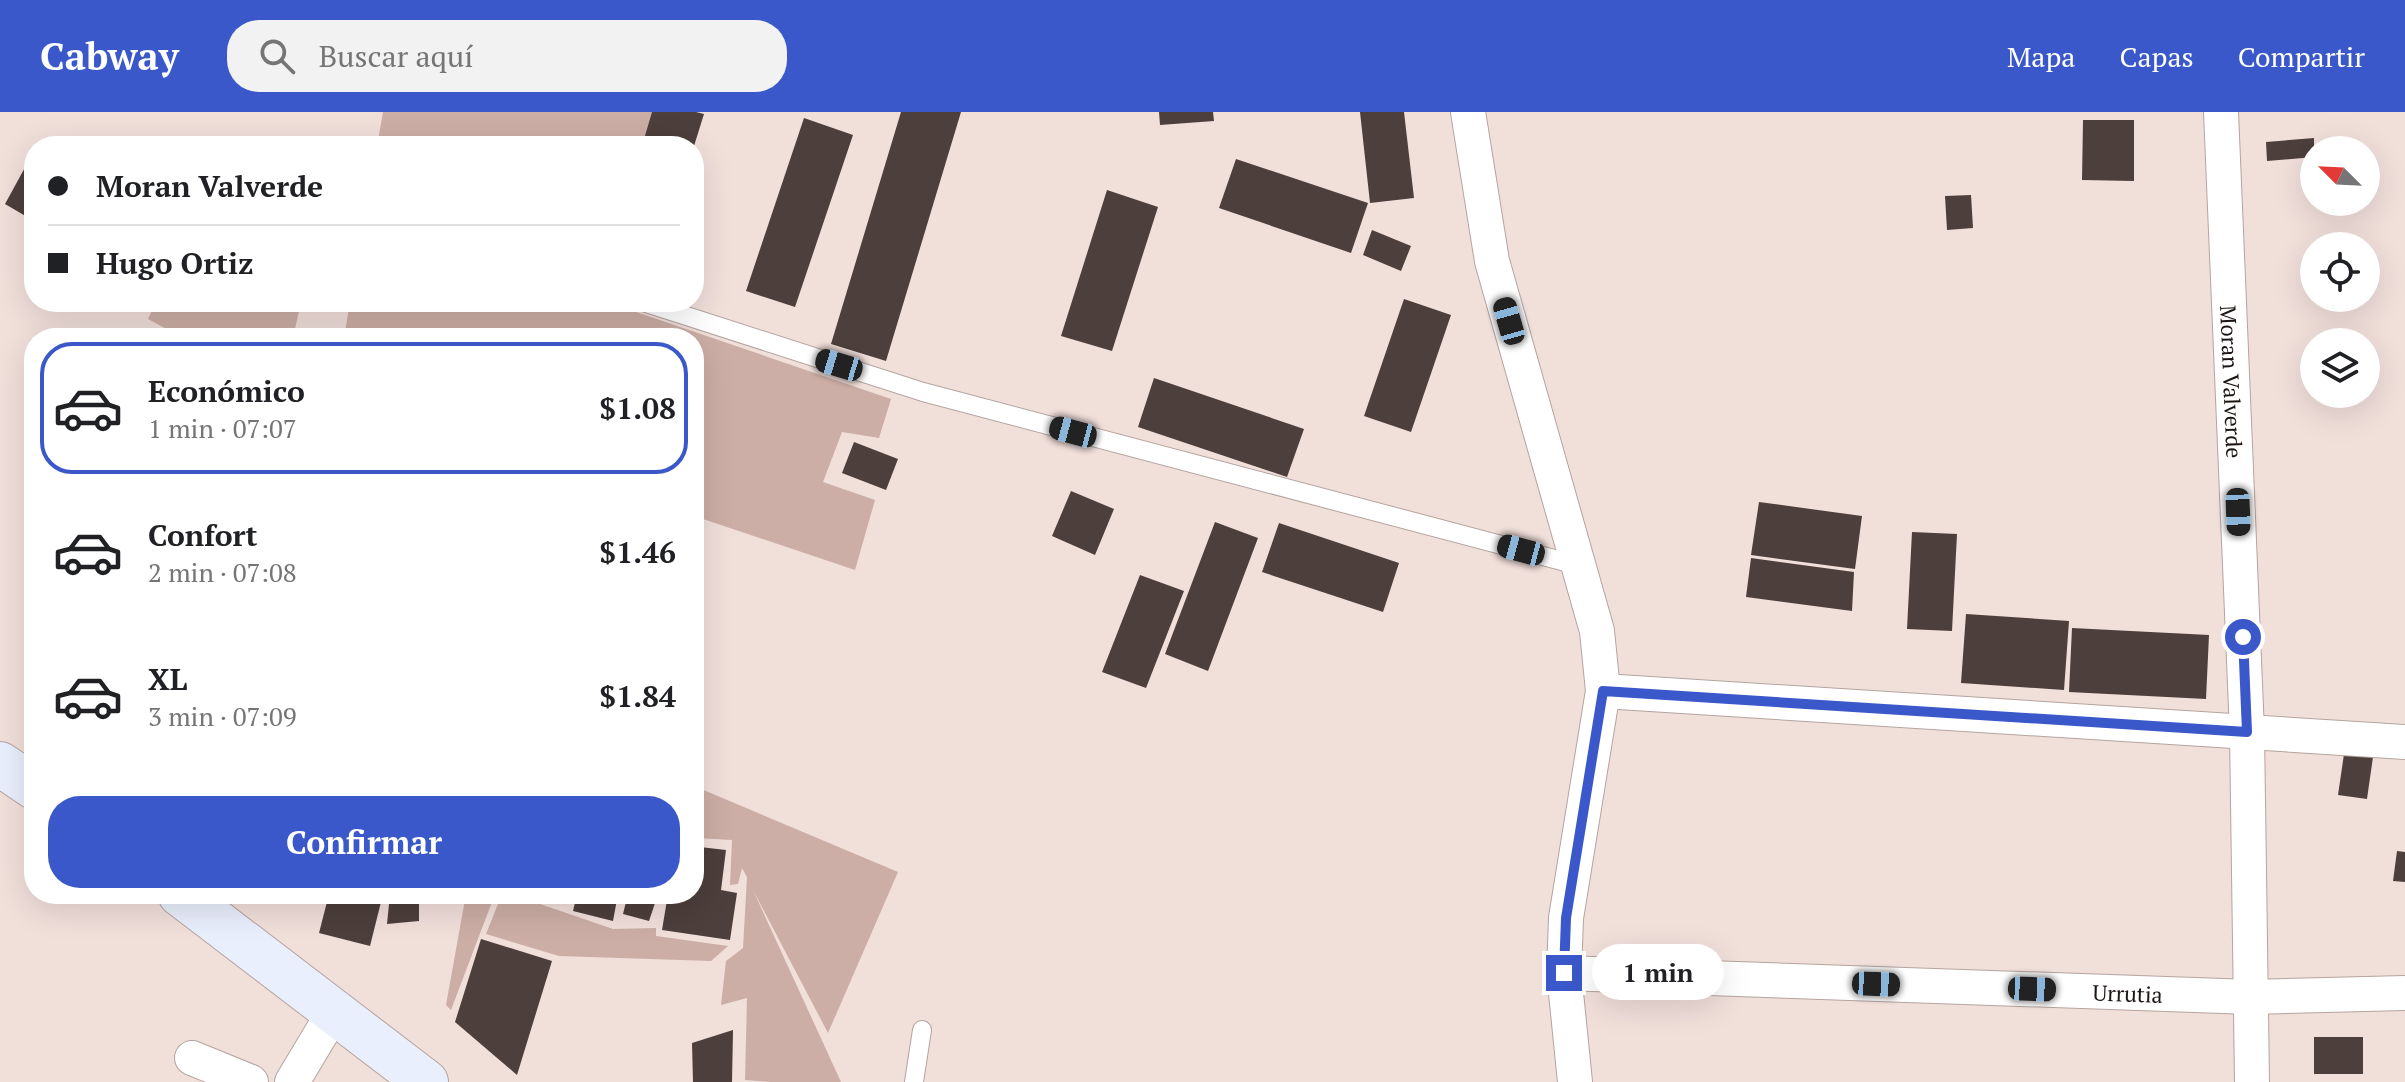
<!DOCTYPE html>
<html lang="es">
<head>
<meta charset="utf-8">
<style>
  :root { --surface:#fff; --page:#f2f2f2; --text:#202124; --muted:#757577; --line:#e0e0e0; --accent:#3a58ca }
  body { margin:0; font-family:"PT Serif",serif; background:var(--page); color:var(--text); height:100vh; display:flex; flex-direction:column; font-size:30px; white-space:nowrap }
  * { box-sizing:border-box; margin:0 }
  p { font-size:26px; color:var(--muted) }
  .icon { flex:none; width:44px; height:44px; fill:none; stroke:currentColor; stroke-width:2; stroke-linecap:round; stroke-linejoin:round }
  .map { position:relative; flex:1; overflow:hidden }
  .panel { position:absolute; left:24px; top:216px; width:680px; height:576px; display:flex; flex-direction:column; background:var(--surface); border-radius:32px; box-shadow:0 8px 32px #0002 }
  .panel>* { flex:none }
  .guide { position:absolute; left:24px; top:24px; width:680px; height:176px; border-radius:32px; box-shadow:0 8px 32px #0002; display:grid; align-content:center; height:176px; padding:0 24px; background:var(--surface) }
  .needle { width:52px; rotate:294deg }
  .controls { position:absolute; left:2300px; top:24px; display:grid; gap:16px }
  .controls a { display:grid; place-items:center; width:80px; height:80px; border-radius:50%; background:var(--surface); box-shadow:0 8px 32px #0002; font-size:40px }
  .end { position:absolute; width:36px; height:36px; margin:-18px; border:10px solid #3a58ca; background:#fff; box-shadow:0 0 0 4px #fff }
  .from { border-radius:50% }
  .bubble { position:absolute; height:56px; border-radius:28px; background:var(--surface); box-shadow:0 8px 32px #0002; font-size:26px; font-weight:700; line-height:56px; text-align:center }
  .car { position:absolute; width:24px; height:48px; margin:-24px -12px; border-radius:10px; box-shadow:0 0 6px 2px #0007; background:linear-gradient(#222 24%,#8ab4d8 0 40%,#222 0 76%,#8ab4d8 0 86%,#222 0) }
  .guide b { display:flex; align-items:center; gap:28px; height:76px; font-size:30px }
  .guide b+b { border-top:2px solid var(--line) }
  .guide i { width:20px; height:20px; background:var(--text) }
  ul { padding:14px 0 0; list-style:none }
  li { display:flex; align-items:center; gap:24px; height:132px; margin:0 16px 12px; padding:0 8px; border:4px solid transparent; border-radius:32px }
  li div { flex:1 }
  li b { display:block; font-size:30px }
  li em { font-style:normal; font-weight:700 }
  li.selected { border-color:var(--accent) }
  li>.icon { width:72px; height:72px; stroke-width:1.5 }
  .cta { display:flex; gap:16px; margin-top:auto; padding:16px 24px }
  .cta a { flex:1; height:92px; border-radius:32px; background:var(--accent); color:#fff; font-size:32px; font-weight:700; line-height:92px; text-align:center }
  header { display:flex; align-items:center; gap:48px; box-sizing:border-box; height:112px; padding:0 40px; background:var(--accent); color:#fff }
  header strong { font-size:38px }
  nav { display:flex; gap:44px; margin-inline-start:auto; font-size:28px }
  .search { width:560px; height:72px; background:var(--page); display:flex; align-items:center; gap:20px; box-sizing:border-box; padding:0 28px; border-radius:32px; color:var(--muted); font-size:30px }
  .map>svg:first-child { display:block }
  .green { fill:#ccaea6 }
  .building { fill:#4d3f3b }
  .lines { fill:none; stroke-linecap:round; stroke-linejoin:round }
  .lane-casing { stroke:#b5a49f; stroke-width:20 }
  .street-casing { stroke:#b5a49f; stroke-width:36 }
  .secondary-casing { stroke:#b5a49f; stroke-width:46 }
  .lane { stroke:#fff; stroke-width:18 }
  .street { stroke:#fff; stroke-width:34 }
  .secondary { stroke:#eaeffd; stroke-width:44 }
  .route { stroke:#3a58ca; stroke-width:10 }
  .labels { text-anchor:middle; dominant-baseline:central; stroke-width:8; stroke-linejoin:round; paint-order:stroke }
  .street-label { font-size:22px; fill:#1c1614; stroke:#f1dfda }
</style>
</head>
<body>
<header>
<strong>Cabway</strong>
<div class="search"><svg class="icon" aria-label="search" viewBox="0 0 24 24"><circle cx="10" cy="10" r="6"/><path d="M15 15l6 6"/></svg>Buscar aquí</div>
<nav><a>Mapa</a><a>Capas</a><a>Compartir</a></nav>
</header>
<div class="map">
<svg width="2405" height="970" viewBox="0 0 2405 970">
  <rect width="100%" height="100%" fill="#f1dfda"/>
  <path class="green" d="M383,0h277l-9,34h-274z
    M156,190h117l26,9 -6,27h-110l-35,-19z
    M350,190h257l284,97 -12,39 -37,-6 -19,50 52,18 -20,70 -161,-54v-178h-350z
    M694,674l204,86 -70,161 -75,-143 88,192h-71l-25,-2 2,-82 -26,7 5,-44 17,-13 4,-71 -5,-9 -4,16 -8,1 2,-45 -36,-2 -2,6z
    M466,782h29l-44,116 -5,-5z
    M502,782h9l102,35 43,-1v8l72,10 -17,15 -152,-5 -73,-22z"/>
  <path class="building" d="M652,0h44l8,2 -10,32h-52z
    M901,0h60l-75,249 -55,-17z
    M1159,0h54l1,9 -54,4z
    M1360,0h44l10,86 -44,5z
    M804,6l49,17 -58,172 -49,-16z
    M2083,8h51v61l-52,-1z
    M2314,26v19l-47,4 -1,-19z
    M34,39v70l-29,-17z
    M1236,47l132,44 -17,50 -132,-45z
    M1107,78l51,17 -46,144 -51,-15z
    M1971,83l2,33 -26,2 -2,-34z
    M1372,118l39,16 -10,25 -38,-16z
    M1404,187l47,16 -40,117 -47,-16z
    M1154,266l150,51 -17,48 -149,-50z
    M854,330l44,17 -12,31 -44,-17z
    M1071,379l43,18 -19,46 -43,-19z
    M1759,390l103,14 -7,53 -104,-14z
    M1215,410l43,16 -50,133 -43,-17z
    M1279,411l120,40 -16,49 -121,-40z
    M1912,420l45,2 -5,97 -45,-2z
    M1751,446l103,14 -2,39 -106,-14z
    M1140,463l44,16 -38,97 -44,-16z
    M1966,502l103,7 -5,69 -103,-7z
    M2072,516l137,7 -3,64 -137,-7z
    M2344,642l29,3 -6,42 -29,-4z
    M700,735l26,3 -5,40 16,3 -7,47 -68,-10 6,-36h26z
    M2397,739l8,1v30l-12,-1z
    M329,782h54l-13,52 -51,-13z
    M390,782h29v27l-32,3z
    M577,782h41l-5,27 -40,-10z
    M628,782h30l-9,27 -26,-7z
    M481,827l71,22 -35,114 -62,-53z
    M733,918l-1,52h-39l-1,-39z
    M2314,925h49v37h-49z"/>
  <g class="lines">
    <g class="lane-casing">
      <path id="lane" d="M643,190l280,90 654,173
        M914,970l8,-52"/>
    </g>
    <g class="street-casing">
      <g id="street">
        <path d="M1468,0l24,149 105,370 6,60 -37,227 -2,55 11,109"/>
        <path id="s1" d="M2221,0l26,620 5,350"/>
        <path d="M1603,579l802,51"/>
        <path id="s2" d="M1564,861l687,24 154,-4"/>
        <path d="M192,946l59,24"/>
        <path d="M292,970l42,-70"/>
      </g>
    </g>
    <g class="secondary-casing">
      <path id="secondary" d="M0,652l34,23
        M180,782l246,188"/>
    </g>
    <use href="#lane" class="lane"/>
    <use href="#street" class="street"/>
    <use href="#secondary" class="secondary"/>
  </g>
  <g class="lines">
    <path class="route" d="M1564,861l2,-55 37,-227 644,41 -4,-95"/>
  </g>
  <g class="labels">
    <g class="street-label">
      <text stroke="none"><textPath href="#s1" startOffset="270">Moran Valverde</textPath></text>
      <text stroke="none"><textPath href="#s2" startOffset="564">Urrutia</textPath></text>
    </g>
  </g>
</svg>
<div class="controls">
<a><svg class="needle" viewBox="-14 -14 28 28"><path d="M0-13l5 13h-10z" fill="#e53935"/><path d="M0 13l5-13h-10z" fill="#757577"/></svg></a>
<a><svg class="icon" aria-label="locate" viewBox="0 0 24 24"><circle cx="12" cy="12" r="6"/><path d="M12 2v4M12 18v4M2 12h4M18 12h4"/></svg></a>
<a><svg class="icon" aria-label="layers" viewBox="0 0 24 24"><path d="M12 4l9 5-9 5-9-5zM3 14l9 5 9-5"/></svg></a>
</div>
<i class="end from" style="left:2243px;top:525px"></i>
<i class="end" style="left:1564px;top:861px"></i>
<div class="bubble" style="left:1592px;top:832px;width:132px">1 min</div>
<i class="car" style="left:1509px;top:209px;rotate:344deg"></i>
<i class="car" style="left:839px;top:253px;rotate:287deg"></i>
<i class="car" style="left:1073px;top:320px;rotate:285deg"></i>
<i class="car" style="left:2238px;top:400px;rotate:178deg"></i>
<i class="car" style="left:1521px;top:438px;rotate:285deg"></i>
<i class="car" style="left:1876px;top:872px;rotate:92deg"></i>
<i class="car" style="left:2032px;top:877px;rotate:92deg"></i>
<div class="guide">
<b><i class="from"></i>Moran Valverde</b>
<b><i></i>Hugo Ortiz</b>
</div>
<section class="panel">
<ul>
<li class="selected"><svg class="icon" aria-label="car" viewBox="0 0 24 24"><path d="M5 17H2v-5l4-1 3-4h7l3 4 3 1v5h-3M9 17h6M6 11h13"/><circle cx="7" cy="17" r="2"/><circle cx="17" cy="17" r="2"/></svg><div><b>Económico</b><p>1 min · 07:07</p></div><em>$1.08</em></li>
<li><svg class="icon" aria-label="car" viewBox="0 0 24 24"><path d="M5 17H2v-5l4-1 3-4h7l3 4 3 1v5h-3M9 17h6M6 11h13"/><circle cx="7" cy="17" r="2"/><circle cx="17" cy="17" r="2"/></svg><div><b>Confort</b><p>2 min · 07:08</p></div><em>$1.46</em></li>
<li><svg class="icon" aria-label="car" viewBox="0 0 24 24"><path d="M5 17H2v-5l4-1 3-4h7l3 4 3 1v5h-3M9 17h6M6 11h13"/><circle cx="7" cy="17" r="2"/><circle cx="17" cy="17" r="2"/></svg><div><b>XL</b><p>3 min · 07:09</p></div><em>$1.84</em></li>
</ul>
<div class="cta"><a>Confirmar</a></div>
</section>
</div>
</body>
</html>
